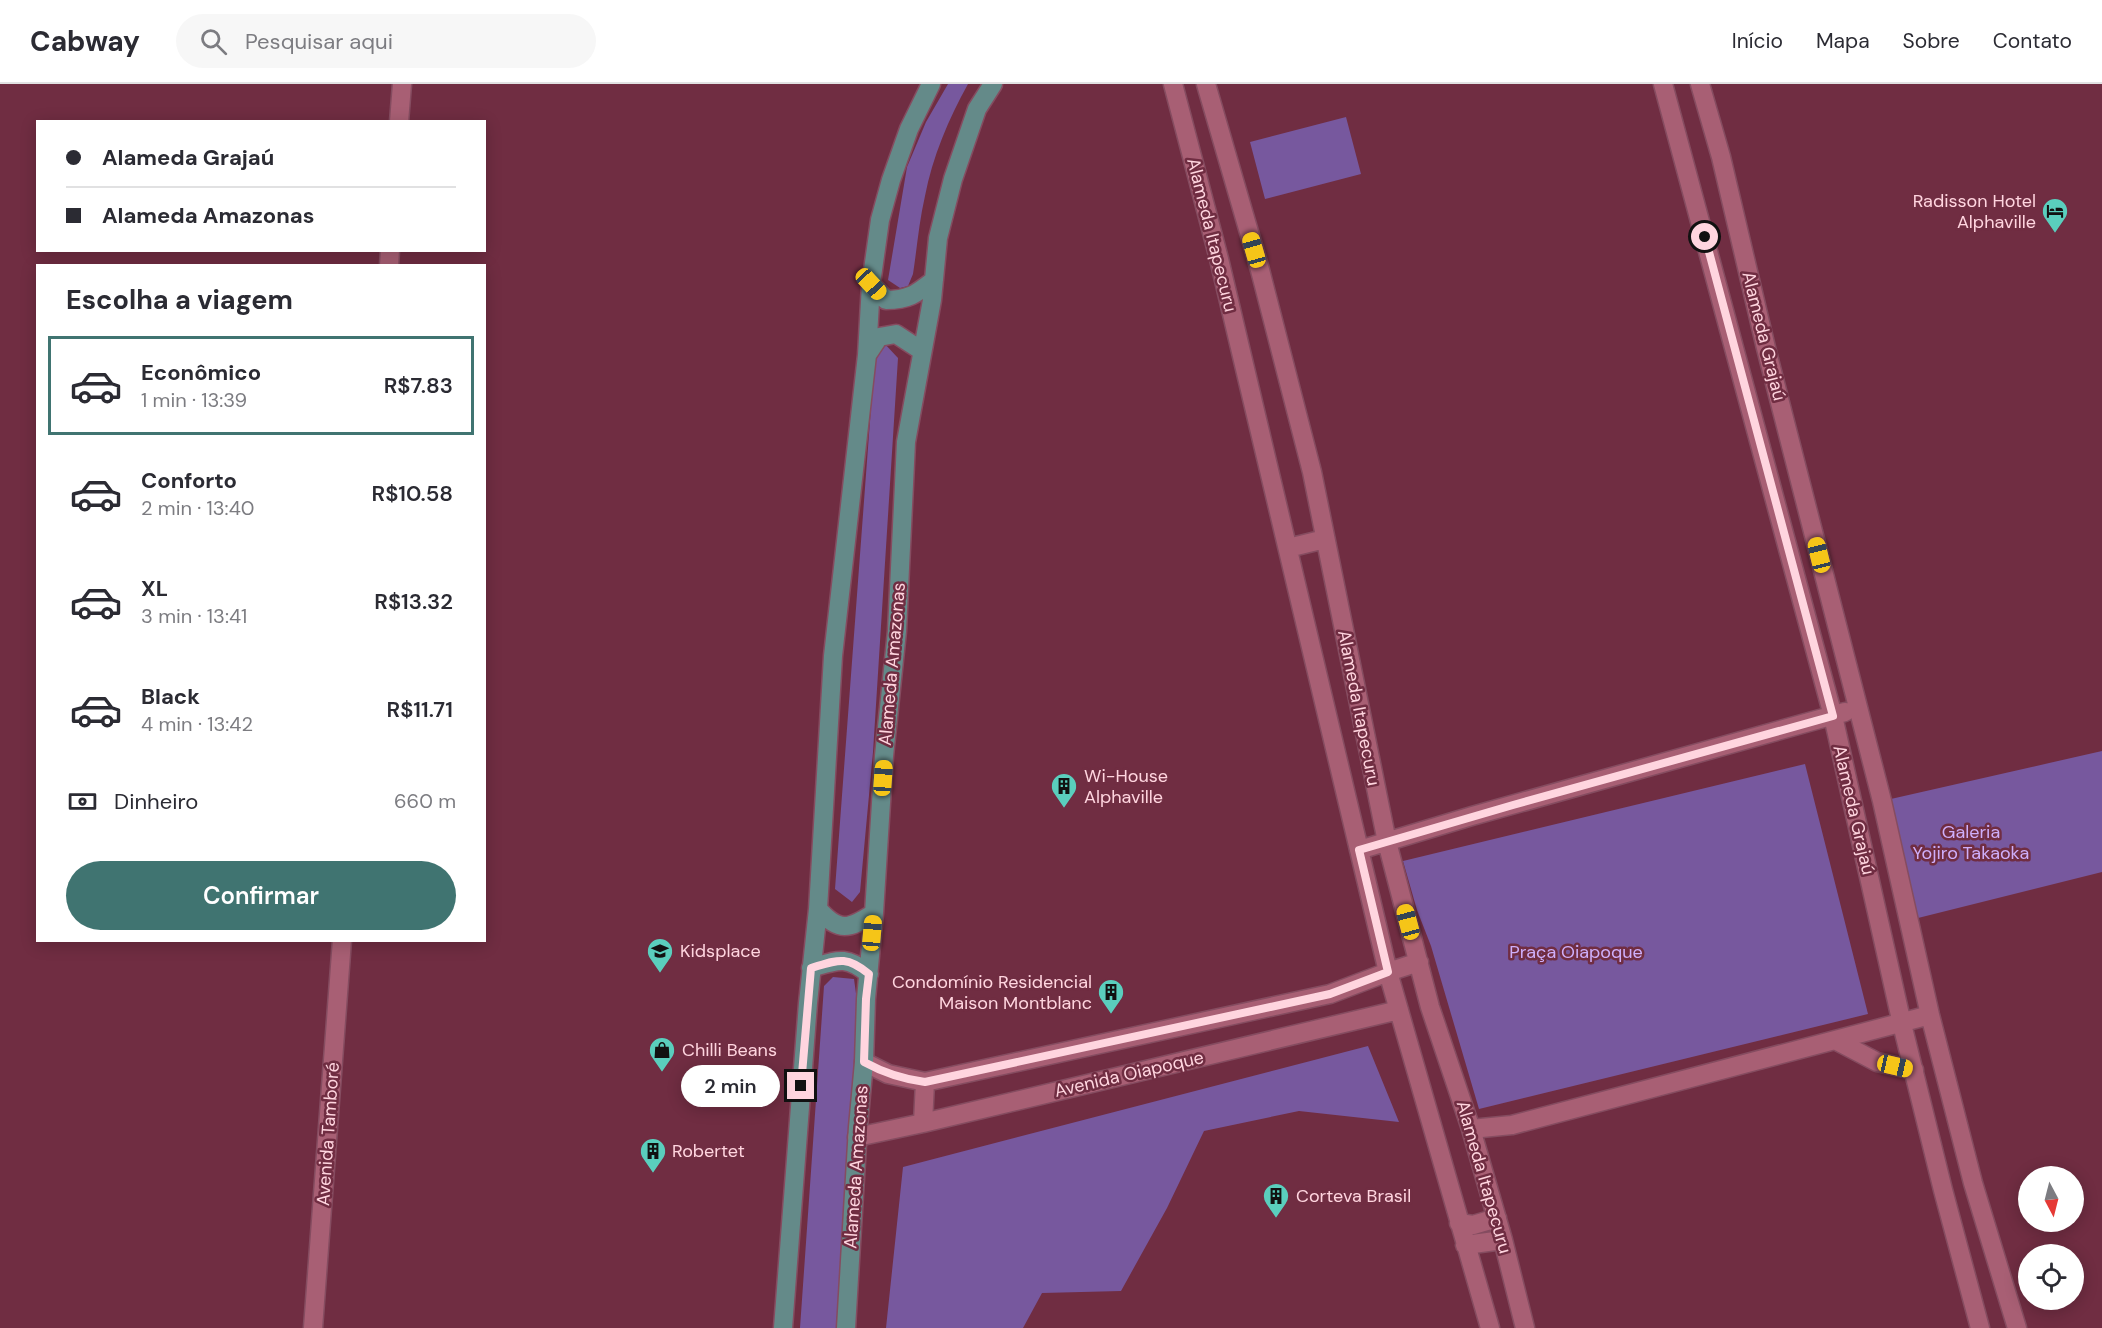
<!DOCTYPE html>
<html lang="pt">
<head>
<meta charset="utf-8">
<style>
  :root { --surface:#fff; --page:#f7f7f7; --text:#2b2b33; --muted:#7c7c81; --line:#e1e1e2; --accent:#407471 }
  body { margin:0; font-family:"DM Sans",sans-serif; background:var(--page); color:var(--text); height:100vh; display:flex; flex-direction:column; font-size:22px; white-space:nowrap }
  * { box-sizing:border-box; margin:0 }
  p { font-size:20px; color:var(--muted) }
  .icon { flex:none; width:33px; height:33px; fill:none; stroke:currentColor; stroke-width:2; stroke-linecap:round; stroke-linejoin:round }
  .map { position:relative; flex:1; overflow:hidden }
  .side { position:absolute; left:36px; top:180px; width:450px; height:678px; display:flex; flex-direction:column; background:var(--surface); border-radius:0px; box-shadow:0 3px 15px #0003 }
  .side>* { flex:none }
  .guide { position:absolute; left:36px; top:36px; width:450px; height:132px; border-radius:0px; box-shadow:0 3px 15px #0003; display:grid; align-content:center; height:132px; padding:0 30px; background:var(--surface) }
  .needle { width:39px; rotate:173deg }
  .buttons { position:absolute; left:2018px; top:1082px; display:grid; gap:12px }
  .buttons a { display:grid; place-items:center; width:66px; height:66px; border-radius:50%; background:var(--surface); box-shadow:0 3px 15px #0003; font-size:30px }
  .end { position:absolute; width:27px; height:27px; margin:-14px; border:8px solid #ffd5df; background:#111; box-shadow:0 0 0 3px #111 }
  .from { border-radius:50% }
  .bubble { position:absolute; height:42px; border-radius:21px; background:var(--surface); box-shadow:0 3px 15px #0003; font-size:20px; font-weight:600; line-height:42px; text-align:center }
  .car { position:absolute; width:18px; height:36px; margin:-18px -9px; border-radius:8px; box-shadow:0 0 4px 2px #0007; background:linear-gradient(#f5c518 24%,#345 0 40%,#f5c518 0 76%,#345 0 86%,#f5c518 0) }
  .guide b { display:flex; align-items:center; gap:21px; height:57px; font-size:22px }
  .guide b+b { border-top:2px solid var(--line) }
  .guide i { width:15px; height:15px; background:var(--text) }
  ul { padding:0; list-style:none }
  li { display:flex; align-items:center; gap:18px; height:99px; margin:0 12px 9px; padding:0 18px; border:3px solid transparent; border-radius:0px }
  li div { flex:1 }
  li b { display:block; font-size:22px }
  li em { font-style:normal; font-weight:600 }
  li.active { border-color:var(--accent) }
  li>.icon { width:54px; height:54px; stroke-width:1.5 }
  h2 { padding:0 30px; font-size:27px; line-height:72px }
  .pay { display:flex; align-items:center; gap:15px; height:66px; padding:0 30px; font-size:22px }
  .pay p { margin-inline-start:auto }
  .primary-button { display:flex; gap:12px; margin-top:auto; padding:12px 30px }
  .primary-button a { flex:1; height:69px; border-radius:36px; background:var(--accent); color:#fff; font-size:24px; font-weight:600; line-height:69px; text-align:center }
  header { display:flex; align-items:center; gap:36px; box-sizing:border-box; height:84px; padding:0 30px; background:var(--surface); border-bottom:2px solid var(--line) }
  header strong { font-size:28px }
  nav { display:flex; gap:33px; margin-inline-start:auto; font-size:21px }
  .search { width:420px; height:54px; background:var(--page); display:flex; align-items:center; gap:15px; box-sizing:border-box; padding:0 21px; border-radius:33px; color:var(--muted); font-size:22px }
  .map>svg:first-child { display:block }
  .green { fill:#77589e }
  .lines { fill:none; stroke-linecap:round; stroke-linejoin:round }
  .minor-casing { stroke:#854c60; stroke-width:21 }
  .major-casing { stroke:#854c60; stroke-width:21 }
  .minor { stroke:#a85f74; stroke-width:18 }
  .major { stroke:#648a89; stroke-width:18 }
  .route { stroke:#ffd5df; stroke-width:8 }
  .labels { text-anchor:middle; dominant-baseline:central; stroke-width:5; stroke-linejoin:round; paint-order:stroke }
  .poi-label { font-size:18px; fill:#ffd5df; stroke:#702d42; text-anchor:start }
  .street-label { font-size:18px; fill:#ffd5df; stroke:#702d42 }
  .park-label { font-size:18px; fill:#ceaffb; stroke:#702d42 }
</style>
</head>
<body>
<header>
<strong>Cabway</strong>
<div class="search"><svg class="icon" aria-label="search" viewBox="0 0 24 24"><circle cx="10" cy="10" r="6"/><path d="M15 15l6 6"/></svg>Pesquisar aqui</div>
<nav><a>Início</a><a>Mapa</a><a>Sobre</a><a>Contato</a></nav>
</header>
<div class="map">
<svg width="2102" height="1244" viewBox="0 0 2102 1244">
  <rect width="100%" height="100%" fill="#702d42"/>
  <path class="green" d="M948,0h20c-19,34 -36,74 -43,112 -6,26 -8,52 -12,78l-5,12 -8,2 -12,-8 19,-113 19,-45z
    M1346,33l15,57 -96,25 -15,-57z
    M883,258l15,16 -25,394 -13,140 -8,10 -17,-13 40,-535z
    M2102,667v121l-192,48 -28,-119z
    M1805,680l63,250 -389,95 -48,-163 -14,-36 -14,-49z
    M833,893l21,2 6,44 -24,305h-36l24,-342z
    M1368,962l31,76 -100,-11 -95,20 -37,77 -46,83 -79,2 -19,35h-137l17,-161z"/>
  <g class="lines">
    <g class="minor-casing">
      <path id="minor" d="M1173,0l46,175 169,713 102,356
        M1206,0l54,186 52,202 75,370 43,165 41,122 32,111 22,88
        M1663,0l170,632 69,308 41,166 37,138
        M1700,0l21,73 45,191 116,453 48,214 43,168 44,145
        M399,38l3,-38
        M389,182l1,-16
        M1288,464l37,-9
        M1359,766l113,-34 373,-104
        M1835,956l42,22 37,8
        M864,978l24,12 37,8 405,-88 58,-22 31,-10
        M923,1039l2,-41
        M1471,1045l41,-4 418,-110
        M857,1053l66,-14 476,-113
        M1459,1139l14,2 24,-7
        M1465,1161l38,-5
        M313,1244l29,-388"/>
    </g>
    <g class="major-casing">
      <path id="major" d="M871,200l15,16c23,0 30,-6 48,-20
        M867,271l12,-18 17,-3 26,17
        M818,825c21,24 31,20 56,4
        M811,884c27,-8 35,-13 58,6
        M783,1244l25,-325 10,-94 15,-253 34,-301 4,-71 9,-64 11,-40 18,-51 22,-45
        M846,1244l12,-201 6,-65 2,-63 8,-86 10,-157 13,-125 9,-189 26,-142 6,-62 15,-59 24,-70 16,-25"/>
    </g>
    <use href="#minor" class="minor"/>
    <use href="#major" class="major"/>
  </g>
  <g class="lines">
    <path class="route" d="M801,1002l10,-118c27,-8 35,-13 58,6l-3,25 -2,63c20,11 38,17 61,20l405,-88 58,-22 -29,-122 154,-45 320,-89 -128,-479"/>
  </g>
  <defs>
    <g id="hotel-pin" transform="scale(1.35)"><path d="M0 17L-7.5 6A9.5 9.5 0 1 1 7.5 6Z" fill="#5acebd" stroke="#702d42"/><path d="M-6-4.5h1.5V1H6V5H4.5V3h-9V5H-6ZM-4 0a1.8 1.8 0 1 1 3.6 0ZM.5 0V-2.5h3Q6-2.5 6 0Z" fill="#111"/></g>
    <g id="building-pin" transform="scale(1.35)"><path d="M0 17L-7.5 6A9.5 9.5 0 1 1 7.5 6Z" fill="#5acebd" stroke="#702d42"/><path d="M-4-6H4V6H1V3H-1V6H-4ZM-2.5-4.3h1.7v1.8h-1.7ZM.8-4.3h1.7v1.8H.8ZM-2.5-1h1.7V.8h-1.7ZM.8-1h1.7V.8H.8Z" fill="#111"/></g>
    <g id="school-pin" transform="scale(1.35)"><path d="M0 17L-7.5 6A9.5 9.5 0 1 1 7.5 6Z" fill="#5acebd" stroke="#702d42"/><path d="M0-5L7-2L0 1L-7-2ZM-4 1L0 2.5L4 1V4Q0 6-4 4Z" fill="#111"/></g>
    <g id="shop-pin" transform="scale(1.35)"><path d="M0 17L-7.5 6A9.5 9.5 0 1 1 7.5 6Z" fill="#5acebd" stroke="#702d42"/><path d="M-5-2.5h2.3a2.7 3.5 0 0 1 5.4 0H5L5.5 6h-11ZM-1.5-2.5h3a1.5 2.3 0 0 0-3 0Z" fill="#111"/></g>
  </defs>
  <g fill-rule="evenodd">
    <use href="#hotel-pin" x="2055" y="127"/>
    <use href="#building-pin" x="1064" y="702"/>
    <use href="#school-pin" x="660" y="867"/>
    <use href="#building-pin" x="1111" y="908"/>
    <use href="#shop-pin" x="662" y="966"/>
    <use href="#building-pin" x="653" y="1067"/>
    <use href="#building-pin" x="1276" y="1112"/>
  </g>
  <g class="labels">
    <g class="poi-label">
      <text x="2036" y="117" text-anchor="end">Radisson Hotel<tspan x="2036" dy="21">Alphaville</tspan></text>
      <text x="1084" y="692">Wi-House<tspan x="1084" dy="21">Alphaville</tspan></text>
      <text x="680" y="867">Kidsplace</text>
      <text x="1092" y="898" text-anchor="end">Condomínio Residencial<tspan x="1092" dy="21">Maison Montblanc</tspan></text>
      <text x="682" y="966">Chilli Beans</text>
      <text x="672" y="1067">Robertet</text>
      <text x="1296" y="1112">Corteva Brasil</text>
    </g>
    <g class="street-label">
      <text transform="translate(1212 151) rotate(76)">Alameda Itapecuru</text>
      <text transform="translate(1764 252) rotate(76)">Alameda Grajaú</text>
      <text transform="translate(892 580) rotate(-85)">Alameda Amazonas</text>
      <text transform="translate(1359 624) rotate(79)">Alameda Itapecuru</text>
      <text transform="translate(1854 726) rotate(77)">Alameda Grajaú</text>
      <text transform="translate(1129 990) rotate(-13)">Avenida Oiapoque</text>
      <text transform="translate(328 1050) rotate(-86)">Avenida Tamboré</text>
      <text transform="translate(856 1083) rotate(-86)">Alameda Amazonas</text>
      <text transform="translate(1484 1093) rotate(74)">Alameda Itapecuru</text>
    </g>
    <g class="park-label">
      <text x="1971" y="748">Galeria<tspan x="1971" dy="21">Yojiro Takaoka</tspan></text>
      <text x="1576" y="868">Praça Oiapoque</text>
    </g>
  </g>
</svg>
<div class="buttons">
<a><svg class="needle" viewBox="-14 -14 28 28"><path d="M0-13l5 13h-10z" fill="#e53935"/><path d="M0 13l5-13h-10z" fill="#7c7c81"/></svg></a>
<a><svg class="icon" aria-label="locate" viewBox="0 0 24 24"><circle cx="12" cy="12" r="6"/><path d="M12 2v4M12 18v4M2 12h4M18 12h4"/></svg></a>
</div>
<i class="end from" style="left:1705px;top:153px"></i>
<i class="end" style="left:801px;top:1002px"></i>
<div class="bubble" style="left:681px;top:981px;width:99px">2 min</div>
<i class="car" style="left:1254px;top:166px;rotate:344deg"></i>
<i class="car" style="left:871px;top:200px;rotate:137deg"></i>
<i class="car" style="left:1819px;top:471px;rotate:346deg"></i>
<i class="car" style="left:883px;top:694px;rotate:4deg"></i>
<i class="car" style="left:1408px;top:838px;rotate:345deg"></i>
<i class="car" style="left:872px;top:849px;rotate:5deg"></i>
<i class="car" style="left:1895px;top:982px;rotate:103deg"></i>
<div class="guide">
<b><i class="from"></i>Alameda Grajaú</b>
<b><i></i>Alameda Amazonas</b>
</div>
<section class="side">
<h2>Escolha a viagem</h2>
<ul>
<li class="active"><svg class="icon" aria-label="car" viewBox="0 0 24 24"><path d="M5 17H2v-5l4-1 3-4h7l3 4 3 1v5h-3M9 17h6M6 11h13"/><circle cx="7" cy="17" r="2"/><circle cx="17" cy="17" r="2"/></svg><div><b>Econômico</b><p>1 min · 13:39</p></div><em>R$7.83</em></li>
<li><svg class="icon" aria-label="car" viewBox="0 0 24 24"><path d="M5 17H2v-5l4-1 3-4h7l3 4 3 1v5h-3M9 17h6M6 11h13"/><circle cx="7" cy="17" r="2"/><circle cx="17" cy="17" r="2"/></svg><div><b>Conforto</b><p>2 min · 13:40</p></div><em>R$10.58</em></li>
<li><svg class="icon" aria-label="car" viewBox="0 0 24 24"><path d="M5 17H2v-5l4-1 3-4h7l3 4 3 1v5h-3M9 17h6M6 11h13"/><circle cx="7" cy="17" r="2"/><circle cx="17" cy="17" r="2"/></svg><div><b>XL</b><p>3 min · 13:41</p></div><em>R$13.32</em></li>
<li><svg class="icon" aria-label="car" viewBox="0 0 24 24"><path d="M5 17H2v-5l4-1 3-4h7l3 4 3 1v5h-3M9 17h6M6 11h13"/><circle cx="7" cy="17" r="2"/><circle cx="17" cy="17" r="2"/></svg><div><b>Black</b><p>4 min · 13:42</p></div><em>R$11.71</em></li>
</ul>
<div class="pay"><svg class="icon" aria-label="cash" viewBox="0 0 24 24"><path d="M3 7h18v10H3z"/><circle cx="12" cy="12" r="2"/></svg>Dinheiro<p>660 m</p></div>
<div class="primary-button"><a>Confirmar</a></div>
</section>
</div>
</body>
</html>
